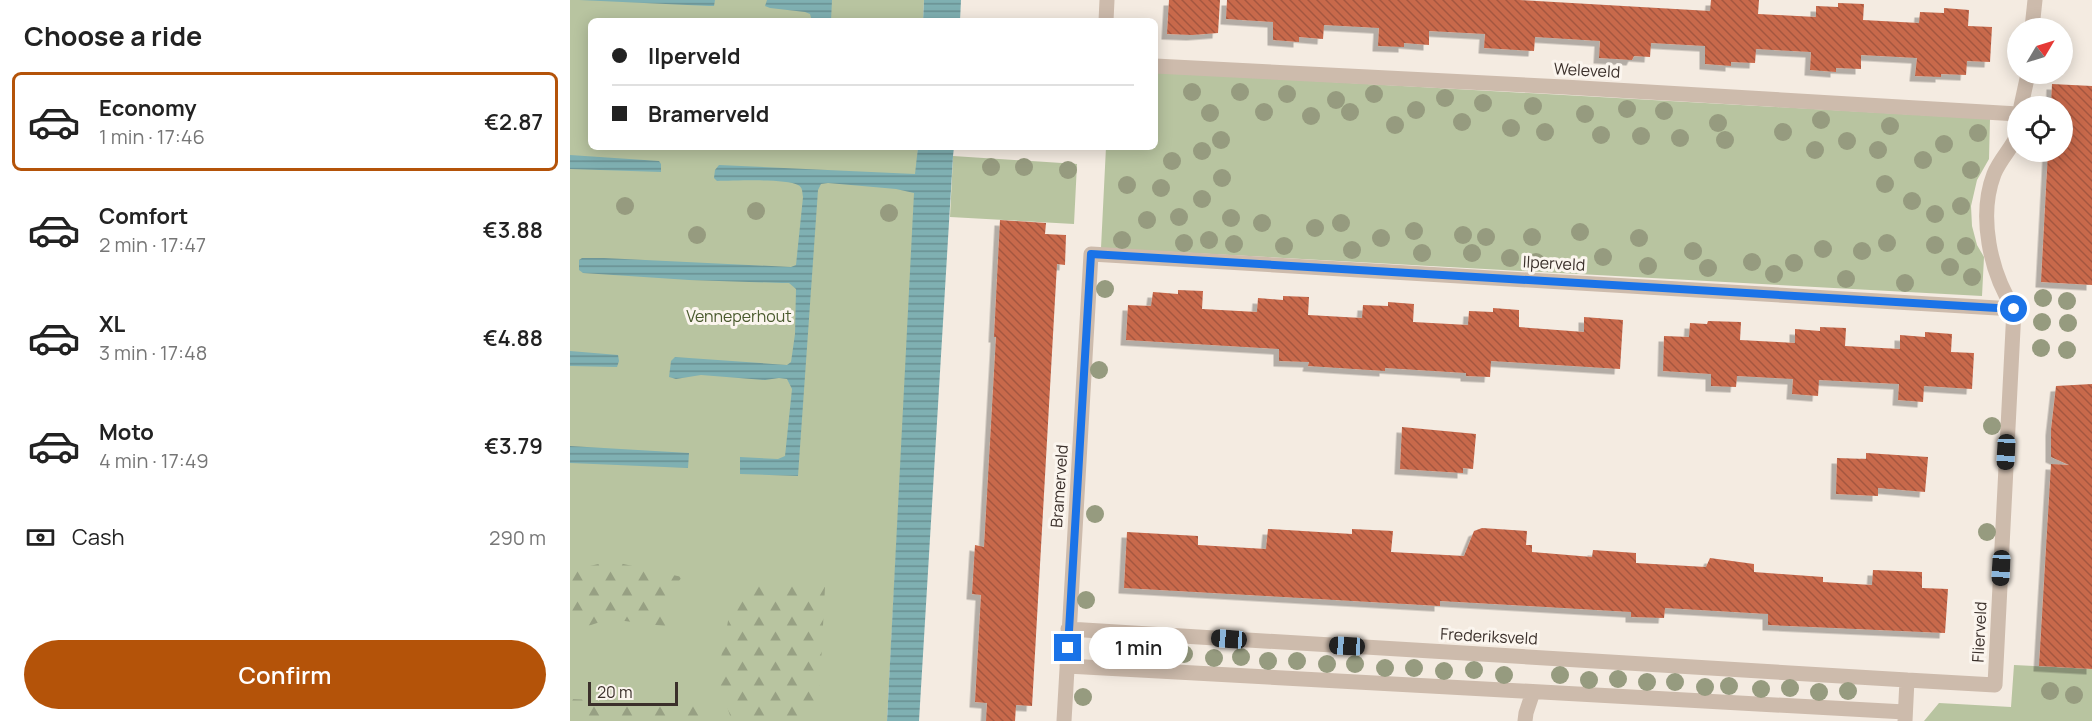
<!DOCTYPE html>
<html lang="en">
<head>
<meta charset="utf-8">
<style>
  :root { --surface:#fff; --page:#f6f6f6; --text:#222; --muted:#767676; --line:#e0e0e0; --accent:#b45309 }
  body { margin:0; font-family:Manrope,sans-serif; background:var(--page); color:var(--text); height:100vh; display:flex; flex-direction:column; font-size:22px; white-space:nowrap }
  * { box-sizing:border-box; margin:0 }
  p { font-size:20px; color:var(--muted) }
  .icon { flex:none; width:33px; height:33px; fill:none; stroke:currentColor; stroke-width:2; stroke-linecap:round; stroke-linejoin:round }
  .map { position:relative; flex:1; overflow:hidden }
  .panel { display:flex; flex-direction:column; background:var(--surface); width:570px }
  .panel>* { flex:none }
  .guide { position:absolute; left:18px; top:18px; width:570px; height:132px; border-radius:9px; box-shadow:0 3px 15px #0003; display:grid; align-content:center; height:132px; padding:0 24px; background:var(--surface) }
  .needle { width:39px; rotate:52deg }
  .buttons { position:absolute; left:1437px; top:18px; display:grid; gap:12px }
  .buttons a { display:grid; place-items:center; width:66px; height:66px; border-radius:50%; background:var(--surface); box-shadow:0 3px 15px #0003; font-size:30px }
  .scale { position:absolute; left:18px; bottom:15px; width:90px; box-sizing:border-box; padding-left:6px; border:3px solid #3b302b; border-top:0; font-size:16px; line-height:21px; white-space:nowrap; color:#3b302b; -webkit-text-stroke:4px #fbf5ee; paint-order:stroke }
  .end { position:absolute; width:27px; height:27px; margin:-14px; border:8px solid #1a73e8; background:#fff; box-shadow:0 0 0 3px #fff }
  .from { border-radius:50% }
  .bubble { position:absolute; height:42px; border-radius:21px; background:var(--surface); box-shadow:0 3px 15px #0003; font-size:20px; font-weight:600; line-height:42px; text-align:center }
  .car { position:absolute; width:18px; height:36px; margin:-18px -9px; border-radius:8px; box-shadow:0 0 4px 2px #0007; background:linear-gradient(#222 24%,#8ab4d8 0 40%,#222 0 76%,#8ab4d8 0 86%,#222 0) }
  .guide b { display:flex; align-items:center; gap:21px; height:57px; font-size:22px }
  .guide b+b { border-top:2px solid var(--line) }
  .guide i { width:15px; height:15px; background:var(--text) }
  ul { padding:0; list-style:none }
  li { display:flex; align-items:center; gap:18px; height:99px; margin:0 12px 9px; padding:0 12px; border:3px solid transparent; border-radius:9px }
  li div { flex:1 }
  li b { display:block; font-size:22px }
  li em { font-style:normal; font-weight:600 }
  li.active { border-color:var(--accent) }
  li>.icon { width:54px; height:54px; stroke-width:1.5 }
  h2 { padding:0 24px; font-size:27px; line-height:72px }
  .pay { display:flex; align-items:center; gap:15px; height:66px; padding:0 24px; font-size:22px }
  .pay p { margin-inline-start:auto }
  .button { display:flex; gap:12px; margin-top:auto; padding:12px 24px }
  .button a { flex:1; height:69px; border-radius:36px; background:var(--accent); color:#fff; font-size:24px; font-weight:600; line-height:69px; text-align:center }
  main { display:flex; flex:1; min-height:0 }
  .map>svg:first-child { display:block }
  .green { fill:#b8c4a0 }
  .forest { fill:url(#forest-firs) }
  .water { fill:url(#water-rules) }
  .building { fill:url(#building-back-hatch); filter:url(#shadow) }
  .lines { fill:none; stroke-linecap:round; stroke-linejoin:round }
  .street { stroke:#cdbbac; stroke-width:15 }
  .tree { fill:#969b7f }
  .route { stroke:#1a73e8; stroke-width:8 }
  .labels { text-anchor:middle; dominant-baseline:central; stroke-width:6; stroke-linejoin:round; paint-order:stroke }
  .street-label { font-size:16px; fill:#3b302b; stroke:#fbf5ee }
  .park-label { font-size:16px; fill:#4a5a2e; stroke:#fbf5ee }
</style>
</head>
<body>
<main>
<section class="panel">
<h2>Choose a ride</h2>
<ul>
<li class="active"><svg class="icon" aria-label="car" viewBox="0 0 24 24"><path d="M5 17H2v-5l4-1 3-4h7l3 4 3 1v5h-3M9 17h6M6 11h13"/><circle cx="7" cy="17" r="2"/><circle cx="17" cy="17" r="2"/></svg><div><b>Economy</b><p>1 min · 17:46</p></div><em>€2.87</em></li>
<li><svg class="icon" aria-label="car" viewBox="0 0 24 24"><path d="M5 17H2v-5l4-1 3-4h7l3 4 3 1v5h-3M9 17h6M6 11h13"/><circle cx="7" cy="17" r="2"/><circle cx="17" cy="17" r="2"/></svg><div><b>Comfort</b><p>2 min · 17:47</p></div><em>€3.88</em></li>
<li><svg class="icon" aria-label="car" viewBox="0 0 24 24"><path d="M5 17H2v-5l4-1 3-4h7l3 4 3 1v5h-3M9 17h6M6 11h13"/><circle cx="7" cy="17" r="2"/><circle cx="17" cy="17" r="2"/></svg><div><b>XL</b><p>3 min · 17:48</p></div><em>€4.88</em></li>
<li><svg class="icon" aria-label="car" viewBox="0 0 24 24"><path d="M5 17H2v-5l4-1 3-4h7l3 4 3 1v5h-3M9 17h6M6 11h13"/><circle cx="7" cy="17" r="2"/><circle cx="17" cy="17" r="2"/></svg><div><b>Moto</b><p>4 min · 17:49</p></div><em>€3.79</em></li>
</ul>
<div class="pay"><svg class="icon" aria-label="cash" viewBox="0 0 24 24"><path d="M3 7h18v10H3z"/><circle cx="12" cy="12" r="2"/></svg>Cash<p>290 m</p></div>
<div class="button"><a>Confirm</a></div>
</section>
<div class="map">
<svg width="1522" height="721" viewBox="0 0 1522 721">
  <defs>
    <pattern id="forest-firs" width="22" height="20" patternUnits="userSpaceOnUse" patternTransform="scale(1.5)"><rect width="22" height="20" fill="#b8c4a0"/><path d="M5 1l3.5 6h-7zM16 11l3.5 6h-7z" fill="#97a083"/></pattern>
    <pattern id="water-rules" width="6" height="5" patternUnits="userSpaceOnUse" patternTransform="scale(1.5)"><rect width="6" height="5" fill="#7fb0b2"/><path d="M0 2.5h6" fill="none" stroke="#699091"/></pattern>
    <pattern id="building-back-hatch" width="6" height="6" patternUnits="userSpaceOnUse" patternTransform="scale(1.5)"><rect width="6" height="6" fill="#c8694b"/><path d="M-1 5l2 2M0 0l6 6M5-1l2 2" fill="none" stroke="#a4573f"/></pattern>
    <filter id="shadow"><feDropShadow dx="-5.5" dy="5.5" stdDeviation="0" flood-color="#0004"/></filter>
  </defs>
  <rect width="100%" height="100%" fill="#f4ebe1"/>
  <path class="green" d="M0,0h354l-1,21h-332v126h327l-31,574h-317z
    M585,72l835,47 -1,40 -12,21 -6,26 1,20 5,19 7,12 -2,39 -881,-48 5,-101h49z
    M383,156l124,8 -3,60 -124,-7z
    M1444,665l78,4v52h-168l15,-18 72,4z"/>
  <path class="forest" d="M40,561l72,16 -20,26 10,24 -63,-8 -39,13v-61z
    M165,585l90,2 -7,134h-86l-15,-43z
    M0,699l126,5 8,17h-134z"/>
  <path class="water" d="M9,0h136l-1,6h-5z
    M197,0h65l-1,21h-19l-2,-7 -5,-2 -35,-4 -5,-2z
    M354,0h37l-1,21h-37z
    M348,147h36l-1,9 -34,565h-32l27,-528 -18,-4 -68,-6 -7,1 -3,6 -20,286 -58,-2v-17l38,2 7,-3 7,-67 -5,-10 -8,-1 -14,2 -64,-5 -25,4 -7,-2 2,-16 4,-4 112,8 4,-3 4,-28 1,-45 -7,-6h-7l-93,-3 -106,-7 -4,-3v-10l3,-2h22l187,9 5,-2 7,-68c-1,-4 0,-10 -5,-12 -12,-7 -65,-4 -81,-4l-3,-3 1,-8 4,-5 196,9z
    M0,155l89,6 2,3v8l-91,-3z
    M0,351l48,4 1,6 -2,6 -47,-1z
    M0,446l119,7 -1,15 -118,-5z"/>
  <path class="building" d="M599,0h51l-2,33 -26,2 -25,-1z
    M657,0h292l191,11 1,-11h48l-1,14 58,3v-11l22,1v-4l26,1 -1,16 56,3 1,-11 24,1v-5l25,2 -1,16 24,1 -2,35 -23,-1 -1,14 -25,-1v3l-26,-1 2,-18 -56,-3v14l-25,-1v4l-26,-2 1,-18 -55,-3 -1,14 -24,-1v4l-26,-2v-18l-54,-3 -1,14 -16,-1 -2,4 -33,-2 1,-17 -65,-4 -1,14 -50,-3 1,-14 -56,-3v14l-25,-2v4l-26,-1 1,-18 -55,-3 -1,14 -24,-2v5l-26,-2v-18l-47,-3z
    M1482,84l40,2v199l-51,-3 7,-130h14v-46h-11z
    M430,220l46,3 -1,11 21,1 -1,30 -8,-1 -25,442 -16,-1 -1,16h-29l1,-18 -12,-1 6,-107 -9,-1 3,-49 9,2 12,-210h-2z
    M608,290l25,1 -1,18 55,3 1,-14 25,2v-4l26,1 -1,18 54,3 1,-13 25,1v-4l26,2 -1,18 55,3 1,-14 24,1v-4l26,2v17l65,5v-15l39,3 -3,49 -129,-8 -1,16 -24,-1v-3l-81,-5v3l-77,-5 1,-4 -30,-1v-12l-153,-9 2,-35 23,1 2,-14 25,2z
    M1138,321l33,1 -1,18 55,3v-14l25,2v-4l26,1 -1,18 55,3v-14l25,2v-5l27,2 -1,18 23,1 -2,36 -48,-3 -1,16 -25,-2 1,-16 -80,-4 -1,16 -26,-2 1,-15 -56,-3 -1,11 -25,-1v-12l-48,-3 1,-35 25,1 1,-14 17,1z
    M1522,384v285l-53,-3 12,-202 18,1 -18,-8v-27l5,-44z
    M832,427l74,7 -3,35 -10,-1v5l-63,-4z
    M1296,453l62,4 -3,35 -47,-4v8l-42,-2 1,-36 29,1z
    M912,528l45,3 -1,14h6v7l60,5 1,-7 43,3v10l70,4 4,-9 44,6v8l69,5v5l49,3 1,-15 49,2v16l26,1 -3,44 -177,-8v-11l-103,-6 -1,10 -33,-1v-5l-191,-11v5l-316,-18 3,-56 71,4v9l68,4 2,-20 84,5v-5l41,2 -2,21 73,4 10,-25z"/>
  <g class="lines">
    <path class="street" d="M536,21l1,-21
      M1462,28l3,-28
      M585,66l409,21 454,27
      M1451,106l7,-32
      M1444,309c-24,-37 -36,-93 -20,-135 6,-15 18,-26 24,-40
      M498,629l839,51
      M497,666l838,46
      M494,721l27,-467 923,55
      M955,721l1,-8 7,-21
      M1335,721l2,-41 88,5 19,-376"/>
  </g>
  <g class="tree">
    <circle cx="622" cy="92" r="9"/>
    <circle cx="670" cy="92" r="9"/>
    <circle cx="717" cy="94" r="9"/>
    <circle cx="804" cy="94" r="9"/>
    <circle cx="875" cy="98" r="9"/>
    <circle cx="766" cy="100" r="9"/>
    <circle cx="913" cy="103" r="9"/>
    <circle cx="963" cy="106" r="9"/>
    <circle cx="1057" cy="109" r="9"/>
    <circle cx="846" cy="110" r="9"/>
    <circle cx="1094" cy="111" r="9"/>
    <circle cx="694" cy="112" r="9"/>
    <circle cx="780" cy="112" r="9"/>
    <circle cx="640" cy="113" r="9"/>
    <circle cx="1015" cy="114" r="9"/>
    <circle cx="741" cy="116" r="9"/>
    <circle cx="1251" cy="120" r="9"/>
    <circle cx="892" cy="122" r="9"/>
    <circle cx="1148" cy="123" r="9"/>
    <circle cx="825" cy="125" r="9"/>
    <circle cx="1320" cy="126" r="9"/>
    <circle cx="941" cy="128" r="9"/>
    <circle cx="975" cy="132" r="9"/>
    <circle cx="1213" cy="132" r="9"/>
    <circle cx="1408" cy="133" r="9"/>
    <circle cx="1031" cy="135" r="9"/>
    <circle cx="1071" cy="136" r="9"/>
    <circle cx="1110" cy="138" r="9"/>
    <circle cx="651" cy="140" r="9"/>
    <circle cx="1155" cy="140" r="9"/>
    <circle cx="1277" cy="141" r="9"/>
    <circle cx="1374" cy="144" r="9"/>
    <circle cx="1245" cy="150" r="9"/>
    <circle cx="1308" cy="150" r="9"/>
    <circle cx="632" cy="151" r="9"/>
    <circle cx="1353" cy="160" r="9"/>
    <circle cx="602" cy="161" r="9"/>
    <circle cx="421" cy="167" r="9"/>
    <circle cx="454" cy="167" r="9"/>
    <circle cx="498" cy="170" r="9"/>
    <circle cx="1401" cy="170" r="9"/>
    <circle cx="652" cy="178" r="9"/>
    <circle cx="1315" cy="184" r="9"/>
    <circle cx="557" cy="185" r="9"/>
    <circle cx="591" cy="188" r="9"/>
    <circle cx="632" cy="199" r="9"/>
    <circle cx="1342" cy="201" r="9"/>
    <circle cx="55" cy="206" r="9"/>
    <circle cx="1391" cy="206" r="9"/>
    <circle cx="186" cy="211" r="9"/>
    <circle cx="319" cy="213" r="9"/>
    <circle cx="1365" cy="214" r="9"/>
    <circle cx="609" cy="217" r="9"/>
    <circle cx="661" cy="218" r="9"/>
    <circle cx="577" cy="220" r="9"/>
    <circle cx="692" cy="223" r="9"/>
    <circle cx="771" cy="223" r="9"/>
    <circle cx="745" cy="228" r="9"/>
    <circle cx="844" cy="231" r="9"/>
    <circle cx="1010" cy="232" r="9"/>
    <circle cx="127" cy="235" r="9"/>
    <circle cx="893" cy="235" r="9"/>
    <circle cx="916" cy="237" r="9"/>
    <circle cx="962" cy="237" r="9"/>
    <circle cx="811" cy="238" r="9"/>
    <circle cx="1069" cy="238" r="9"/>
    <circle cx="552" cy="240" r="9"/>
    <circle cx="639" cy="240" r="9"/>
    <circle cx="614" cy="243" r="9"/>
    <circle cx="1317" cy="243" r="9"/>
    <circle cx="664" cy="244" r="9"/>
    <circle cx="1365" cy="245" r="9"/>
    <circle cx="714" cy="246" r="9"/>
    <circle cx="1396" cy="246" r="9"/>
    <circle cx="1253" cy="249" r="9"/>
    <circle cx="782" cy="250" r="9"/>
    <circle cx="1123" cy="251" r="9"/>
    <circle cx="1292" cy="251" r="9"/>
    <circle cx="852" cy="253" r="9"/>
    <circle cx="902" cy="253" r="9"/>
    <circle cx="1033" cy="257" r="9"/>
    <circle cx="940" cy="258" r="9"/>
    <circle cx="966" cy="262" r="9"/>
    <circle cx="1182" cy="262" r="9"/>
    <circle cx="1224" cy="263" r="9"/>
    <circle cx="1078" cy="266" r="9"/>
    <circle cx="1380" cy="267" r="9"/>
    <circle cx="1138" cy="268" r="9"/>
    <circle cx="1204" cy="274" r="9"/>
    <circle cx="1402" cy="277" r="9"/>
    <circle cx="1276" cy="279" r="9"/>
    <circle cx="1335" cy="283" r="9"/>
    <circle cx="535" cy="289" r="9"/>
    <circle cx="1473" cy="298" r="9"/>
    <circle cx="1497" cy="301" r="9"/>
    <circle cx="1472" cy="322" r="9"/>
    <circle cx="1498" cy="323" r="9"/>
    <circle cx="1471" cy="348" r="9"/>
    <circle cx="1497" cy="350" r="9"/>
    <circle cx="529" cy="370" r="9"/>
    <circle cx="1422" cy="426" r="9"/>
    <circle cx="525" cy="514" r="9"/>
    <circle cx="1417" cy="532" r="9"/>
    <circle cx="516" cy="600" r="9"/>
    <circle cx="556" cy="651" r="9"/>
    <circle cx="585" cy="653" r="9"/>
    <circle cx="614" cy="654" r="9"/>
    <circle cx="671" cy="657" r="9"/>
    <circle cx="644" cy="658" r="9"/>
    <circle cx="698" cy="661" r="9"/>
    <circle cx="727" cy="661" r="9"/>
    <circle cx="757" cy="664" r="9"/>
    <circle cx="785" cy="664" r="9"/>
    <circle cx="815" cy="668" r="9"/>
    <circle cx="844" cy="668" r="9"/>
    <circle cx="904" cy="670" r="9"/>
    <circle cx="874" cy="671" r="9"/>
    <circle cx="934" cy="675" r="9"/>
    <circle cx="990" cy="675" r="9"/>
    <circle cx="1048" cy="679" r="9"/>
    <circle cx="1019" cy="680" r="9"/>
    <circle cx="1077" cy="682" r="9"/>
    <circle cx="1105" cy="682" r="9"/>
    <circle cx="1159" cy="686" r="9"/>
    <circle cx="1135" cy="687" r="9"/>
    <circle cx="1220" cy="688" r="9"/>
    <circle cx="1191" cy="689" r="9"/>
    <circle cx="1278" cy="691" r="9"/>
    <circle cx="1480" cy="691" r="9"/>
    <circle cx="1249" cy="692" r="9"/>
    <circle cx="1504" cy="695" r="9"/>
    <circle cx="513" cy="697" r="9"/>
  </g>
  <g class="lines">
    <path class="route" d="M498,648l23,-394 923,55"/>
  </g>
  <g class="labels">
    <g class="street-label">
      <text transform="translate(1017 70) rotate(3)">Weleveld</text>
      <text transform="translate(984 263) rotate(3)">Ilperveld</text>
      <text transform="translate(489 486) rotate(-86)">Bramerveld</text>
      <text transform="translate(1409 632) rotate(-87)">Flierveld</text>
      <text transform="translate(919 636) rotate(3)">Frederiksveld</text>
    </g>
    <g class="park-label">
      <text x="169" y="316">Venneperhout</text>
    </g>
  </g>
</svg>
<div class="buttons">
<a><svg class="needle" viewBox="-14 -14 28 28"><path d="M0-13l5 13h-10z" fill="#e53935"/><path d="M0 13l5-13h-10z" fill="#767676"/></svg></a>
<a><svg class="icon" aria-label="locate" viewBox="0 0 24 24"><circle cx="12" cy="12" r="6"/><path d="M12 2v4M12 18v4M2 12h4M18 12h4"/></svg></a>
</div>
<div class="scale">20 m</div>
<i class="end from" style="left:1444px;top:309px"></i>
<i class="end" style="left:498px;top:648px"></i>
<div class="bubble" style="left:519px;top:627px;width:99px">1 min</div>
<i class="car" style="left:1436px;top:452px;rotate:183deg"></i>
<i class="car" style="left:1431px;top:568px;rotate:183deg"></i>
<i class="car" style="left:659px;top:639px;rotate:274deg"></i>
<i class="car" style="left:777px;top:646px;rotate:273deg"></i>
<div class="guide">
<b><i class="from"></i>Ilperveld</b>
<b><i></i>Bramerveld</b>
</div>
</div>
</main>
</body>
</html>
